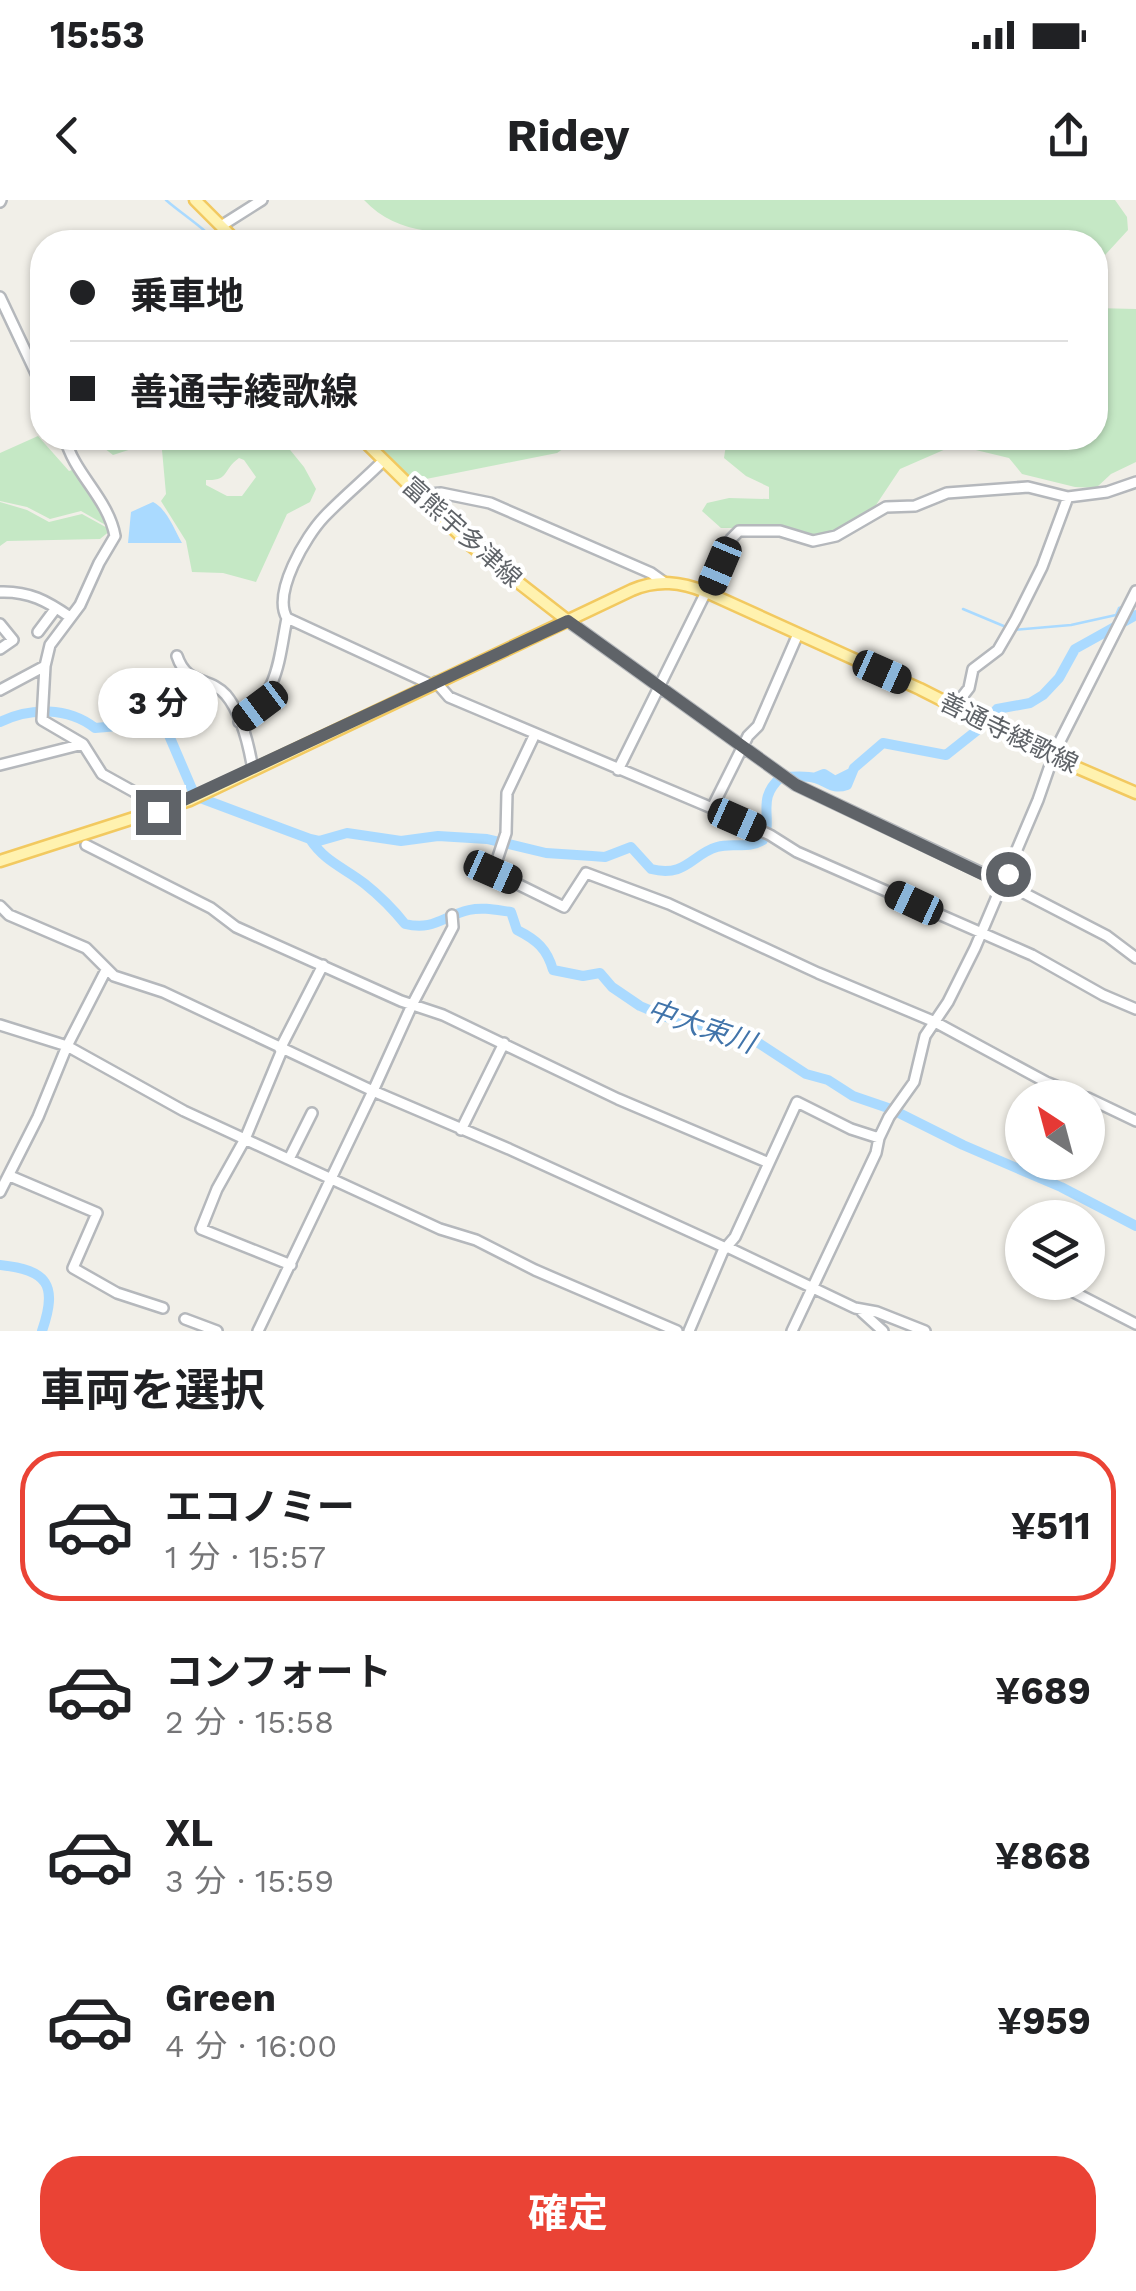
<!DOCTYPE html>
<html lang="ja">
<head>
<meta charset="utf-8">
<style>
  :root { --surface:#fff; --page:#f2f2f2; --text:#202124; --muted:#757577; --line:#e0e0e0; --accent:#ea4335 }
  body { margin:0; font-family:"Work Sans","Noto Sans JP",sans-serif; background:var(--page); color:var(--text); height:100vh; display:flex; flex-direction:column; font-size:38px; white-space:nowrap }
  * { box-sizing:border-box; margin:0 }
  p { font-size:32px; color:var(--muted) }
  .icon { flex:none; width:55px; height:55px; fill:none; stroke:currentColor; stroke-width:2; stroke-linecap:round; stroke-linejoin:round }
  .map { position:relative; height:1131px; overflow:hidden }
  .panel { display:flex; flex-direction:column; background:var(--surface); flex:1 }
  .panel>* { flex:none }
  .banner { position:absolute; left:30px; top:30px; width:1078px; height:220px; border-radius:40px; box-shadow:0 2px 8px #0004; display:grid; align-content:center; height:220px; padding:0 40px; background:var(--surface) }
  .needle { width:65px; rotate:324deg }
  .fabs { position:absolute; left:1005px; top:880px; display:grid; gap:20px }
  .fabs a { display:grid; place-items:center; width:100px; height:100px; border-radius:50%; background:var(--surface); box-shadow:0 2px 8px #0004; font-size:50px }
  .end { position:absolute; width:45px; height:45px; margin:-22px; border:12px solid #5f6368; background:#fff; box-shadow:0 0 0 5px #fff }
  .from { border-radius:50% }
  .bubble { position:absolute; height:70px; border-radius:35px; background:var(--surface); box-shadow:0 2px 8px #0004; font-size:32px; font-weight:700; line-height:70px; text-align:center }
  .car { position:absolute; width:30px; height:60px; margin:-30px -15px; border-radius:12px; box-shadow:0 0 8px 2px #0007; background:linear-gradient(#222 24%,#8ab4d8 0 40%,#222 0 76%,#8ab4d8 0 86%,#222 0) }
  .banner b { display:flex; align-items:center; gap:35px; height:95px; font-size:38px }
  .banner b+b { border-top:2px solid var(--line) }
  .banner i { width:25px; height:25px; background:var(--text) }
  ul { padding:0; list-style:none }
  li { display:flex; align-items:center; gap:30px; height:150px; margin:0 20px 15px; padding:0 20px; border:5px solid transparent; border-radius:40px }
  li div { flex:1 }
  li b { display:block; font-size:38px }
  li em { font-style:normal; font-weight:700 }
  li.on { border-color:var(--accent) }
  li>.icon { width:90px; height:90px; stroke-width:1.5 }
  h2 { padding:0 40px; font-size:45px; line-height:120px }
  .primary-button { display:flex; gap:20px; margin-top:auto; padding:20px 40px }
  .primary-button a { flex:1; height:115px; border-radius:40px; background:var(--accent); color:#fff; font-size:40px; font-weight:700; line-height:115px; text-align:center }
  .status { display:flex; justify-content:space-between; align-items:center; height:70px; padding:0 50px; background:var(--surface); direction:ltr }
  .status svg { height:28px; fill:currentColor }
  header { display:flex; justify-content:space-between; align-items:center; height:130px; padding:0 40px; background:var(--surface); font-size:45px; font-weight:700 }
  .map>svg:first-child { display:block }
  .green { fill:#c5e8c5; fill-rule:evenodd }
  .water { fill:#aadaff }
  .lines { fill:none; stroke-linecap:round; stroke-linejoin:round }
  .stream { stroke:#aadaff; stroke-width:2.5 }
  .river { stroke:#aadaff; stroke-width:10 }
  .minor-casing { stroke:#b5b8bc; stroke-width:14 }
  .major-casing { stroke:#f2c960; stroke-width:15 }
  .minor { stroke:#fff; stroke-width:9 }
  .major { stroke:#fff2af; stroke-width:10 }
  .route { stroke:#5f6368; stroke-width:12 }
  .labels { text-anchor:middle; dominant-baseline:central; stroke-width:8; stroke-linejoin:round; paint-order:stroke }
  .street-label { font-size:25px; fill:#5f6368; stroke:#fff }
  .water-label { font-size:28px; font-style:italic; fill:#4174aa; stroke:#fff }
</style>
</head>
<body>
<div class="status"><b>15:53</b><svg viewBox="0 0 49 12"><path d="M0 12V9h3v3zM5 12V6h3v6zM10 12V3h3v9zM15 12V0h3v12zM26 1h20v11H26zM47 4h2v5h-2z"/></svg></div>
<header><svg class="icon" aria-label="back" viewBox="0 0 24 24"><path d="M15 5l-7 7 7 7"/></svg>Ridey<svg class="icon" aria-label="share" viewBox="0 0 24 24"><path d="M12 15V3M7 8l5-5 5 5M5 13v7h14v-7"/></svg></header>
<div class="map">
<svg width="1136" height="1131" viewBox="0 0 1136 1131">
  <rect width="100%" height="100%" fill="#f1efe8"/>
  <path class="green" d="M364,0h751l12,17 1,13 -33,36v-24h-597l-2,-9c-48,-1 -97,5 -132,-33z
    M1095,108l41,1v153l-25,12 -15,14 -21,-1 -53,-13 -13,-16 -54,-13 -55,24 -24,36 -33,26 -30,5 -39,-8h-53l-19,-17 5,-8 22,-5 40,1v-12l-23,-11 -22,-18 3,-20h368z
    M38,236l31,35 6,-2 28,43 6,15 -28,-16 -31,8 -23,-12 -27,-6v-48z
    M91,238h193l-2,2 22,27 12,22 -6,13 -23,12 -31,68 -33,-9 -31,-1 -6,-31 -25,-40 5,-7 -4,-44 -15,-6 -34,11zM239,258l5,2 12,17 -14,19h-15l-21,-11v-5c24,1 16,-10 33,-22z
    M382,238h197l-22,15 -141,28 -15,-9 -25,-28z
    M0,302l27,8 22,12 33,-8 29,16 -11,9 -93,2 -7,5z"/>
  <path class="water" d="M153,302c14,7 21,27 29,41h-54l3,-31z"/>
  <g class="lines">
    <path class="stream" d="M166,0c12,11 45,33 50,42
      M963,409l43,18
      M1014,430l57,-5 45,-10 3,-7 6,-2"/>
    <path class="river" d="M0,522c30,-15 68,-15 95,6l23,-2 50,7 27,63 115,43c15,23 35,29 55,45 15,12 28,25 40,40 29,7 38,-8 64,-14 14,-3 27,0 42,2l6,18c20,10 30,19 36,40l30,6 17,-3 12,14 28,19 43,18 20,1 12,9 42,8 49,32 22,6 25,16 38,13 72,36 98,42 75,39
      M814,578l10,-4 11,7 16,-8
      M310,639l9,2 28,-8 54,8 37,-5 49,3 59,14 46,3 13,1 26,-10 20,22c35,9 41,-15 66,-22 17,-5 30,3 46,-7 11,-23 -8,-40 18,-63 10,0 24,-2 34,1 14,4 17,12 32,7l7,-17 29,-25 63,12 34,-27 17,-19 33,-6 13,-8 16,-17 16,-29 61,-34
      M0,1065c48,5 58,20 42,66"/>
    <g class="minor-casing">
      <path id="minor" d="M0,2l1,-2
        M221,26l41,-26
        M0,97l42,89
        M65,238c9,36 43,60 50,98l-16,27 -19,42 -30,40 -5,21 -3,54 41,24 19,30 63,35
        M418,295l23,-2 49,10 161,70 14,10
        M0,392c29,-1 47,9 70,25
        M708,393l23,-54 8,-8h41l33,10 23,-5 50,-29 29,-1 32,-13 81,-6 40,10 39,-5 29,-10
        M287,418l145,67
        M568,421l228,164 222,105 89,46 29,22
        M0,424l13,16 -13,9
        M38,432l18,-24
        M177,456c10,30 32,20 49,39 16,19 23,51 27,75
        M436,482l13,15 263,111 58,27 27,17 235,103 71,40 33,14
        M0,490l45,-24
        M955,506l14,-18 4,-19 25,-19 18,-31 26,-52 26,-70
        M239,522c40,-30 39,-58 48,-104 -15,-25 19,-82 37,-101 19,-20 40,-37 59,-56
        M535,534l-28,59 -1,40 -13,39 71,35 22,-34 83,31 149,69 117,49 111,60 40,16
        M0,565l83,-21
        M618,570l88,-178
        M712,608l36,-72 10,-10 40,-92
        M86,645l125,63 25,19 165,74 42,14 175,84 151,64
        M0,706l9,9 77,33 28,28 49,16 210,99 39,-86 41,-78 -1,-12
        M0,825l67,21 117,65 256,118 36,11 59,30 142,61
        M280,849l43,-84
        M282,850l-37,89 -28,50 -16,40 90,36
        M1088,898l48,23
        M461,930l43,-87
        M289,959l23,-46
        M10,976l87,37 -24,55 44,25 46,15
        M0,992l38,-75 29,-71 39,-76
        M727,1047l128,61 22,4 48,19
        M1054,1082l82,42
        M862,1112l21,19
        M185,1119l32,12
        M258,1131l115,-240 136,58 217,99
        M689,1131l34,-80 12,-14 62,-135 54,27 28,9
        M792,1131l84,-178 3,-15 10,-21 25,-35 11,-46 23,-34 27,-54 63,-148 17,-49 81,-160"/>
    </g>
    <g class="major-casing">
      <path id="major" d="M195,0l42,42
        M361,238l108,106 99,77
        M0,661l190,-61 442,-210c26,-11 49,-8 74,2l214,97 144,73 72,31"/>
    </g>
    <use href="#minor" class="minor"/>
    <use href="#major" class="major"/>
  </g>
  <g class="lines">
    <path class="route" d="M158,612l410,-191 228,164 207,99 5,-10"/>
  </g>
  <g class="labels">
    <g class="street-label">
      <text transform="translate(462 332) rotate(42)">富熊宇多津線</text>
      <text transform="translate(1009 533) rotate(26)">善通寺綾歌線</text>
    </g>
    <g class="water-label">
      <text transform="translate(701 826) rotate(19)">中大束川</text>
    </g>
  </g>
</svg>
<div class="fabs">
<a><svg class="needle" viewBox="-14 -14 28 28"><path d="M0-13l5 13h-10z" fill="#e53935"/><path d="M0 13l5-13h-10z" fill="#757577"/></svg></a>
<a><svg class="icon" aria-label="layers" viewBox="0 0 24 24"><path d="M12 4l9 5-9 5-9-5zM3 14l9 5 9-5"/></svg></a>
</div>
<i class="end from" style="left:1008px;top:674px"></i>
<i class="end" style="left:158px;top:612px"></i>
<div class="bubble" style="left:98px;top:468px;width:120px">3 分</div>
<i class="car" style="left:720px;top:366px;rotate:203deg"></i>
<i class="car" style="left:882px;top:472px;rotate:114deg"></i>
<i class="car" style="left:260px;top:506px;rotate:233deg"></i>
<i class="car" style="left:737px;top:620px;rotate:114deg"></i>
<i class="car" style="left:493px;top:672px;rotate:114deg"></i>
<i class="car" style="left:914px;top:703px;rotate:295deg"></i>
<div class="banner">
<b><i class="from"></i>乗車地</b>
<b><i></i>善通寺綾歌線</b>
</div>
</div>
<section class="panel">
<h2>車両を選択</h2>
<ul>
<li class="on"><svg class="icon" aria-label="car" viewBox="0 0 24 24"><path d="M5 17H2v-5l4-1 3-4h7l3 4 3 1v5h-3M9 17h6M6 11h13"/><circle cx="7" cy="17" r="2"/><circle cx="17" cy="17" r="2"/></svg><div><b>エコノミー</b><p>1 分 · 15:57</p></div><em>¥511</em></li>
<li><svg class="icon" aria-label="car" viewBox="0 0 24 24"><path d="M5 17H2v-5l4-1 3-4h7l3 4 3 1v5h-3M9 17h6M6 11h13"/><circle cx="7" cy="17" r="2"/><circle cx="17" cy="17" r="2"/></svg><div><b>コンフォート</b><p>2 分 · 15:58</p></div><em>¥689</em></li>
<li><svg class="icon" aria-label="car" viewBox="0 0 24 24"><path d="M5 17H2v-5l4-1 3-4h7l3 4 3 1v5h-3M9 17h6M6 11h13"/><circle cx="7" cy="17" r="2"/><circle cx="17" cy="17" r="2"/></svg><div><b>XL</b><p>3 分 · 15:59</p></div><em>¥868</em></li>
<li><svg class="icon" aria-label="car" viewBox="0 0 24 24"><path d="M5 17H2v-5l4-1 3-4h7l3 4 3 1v5h-3M9 17h6M6 11h13"/><circle cx="7" cy="17" r="2"/><circle cx="17" cy="17" r="2"/></svg><div><b>Green</b><p>4 分 · 16:00</p></div><em>¥959</em></li>
</ul>
<div class="primary-button"><a>確定</a></div>
</section>
</body>
</html>
